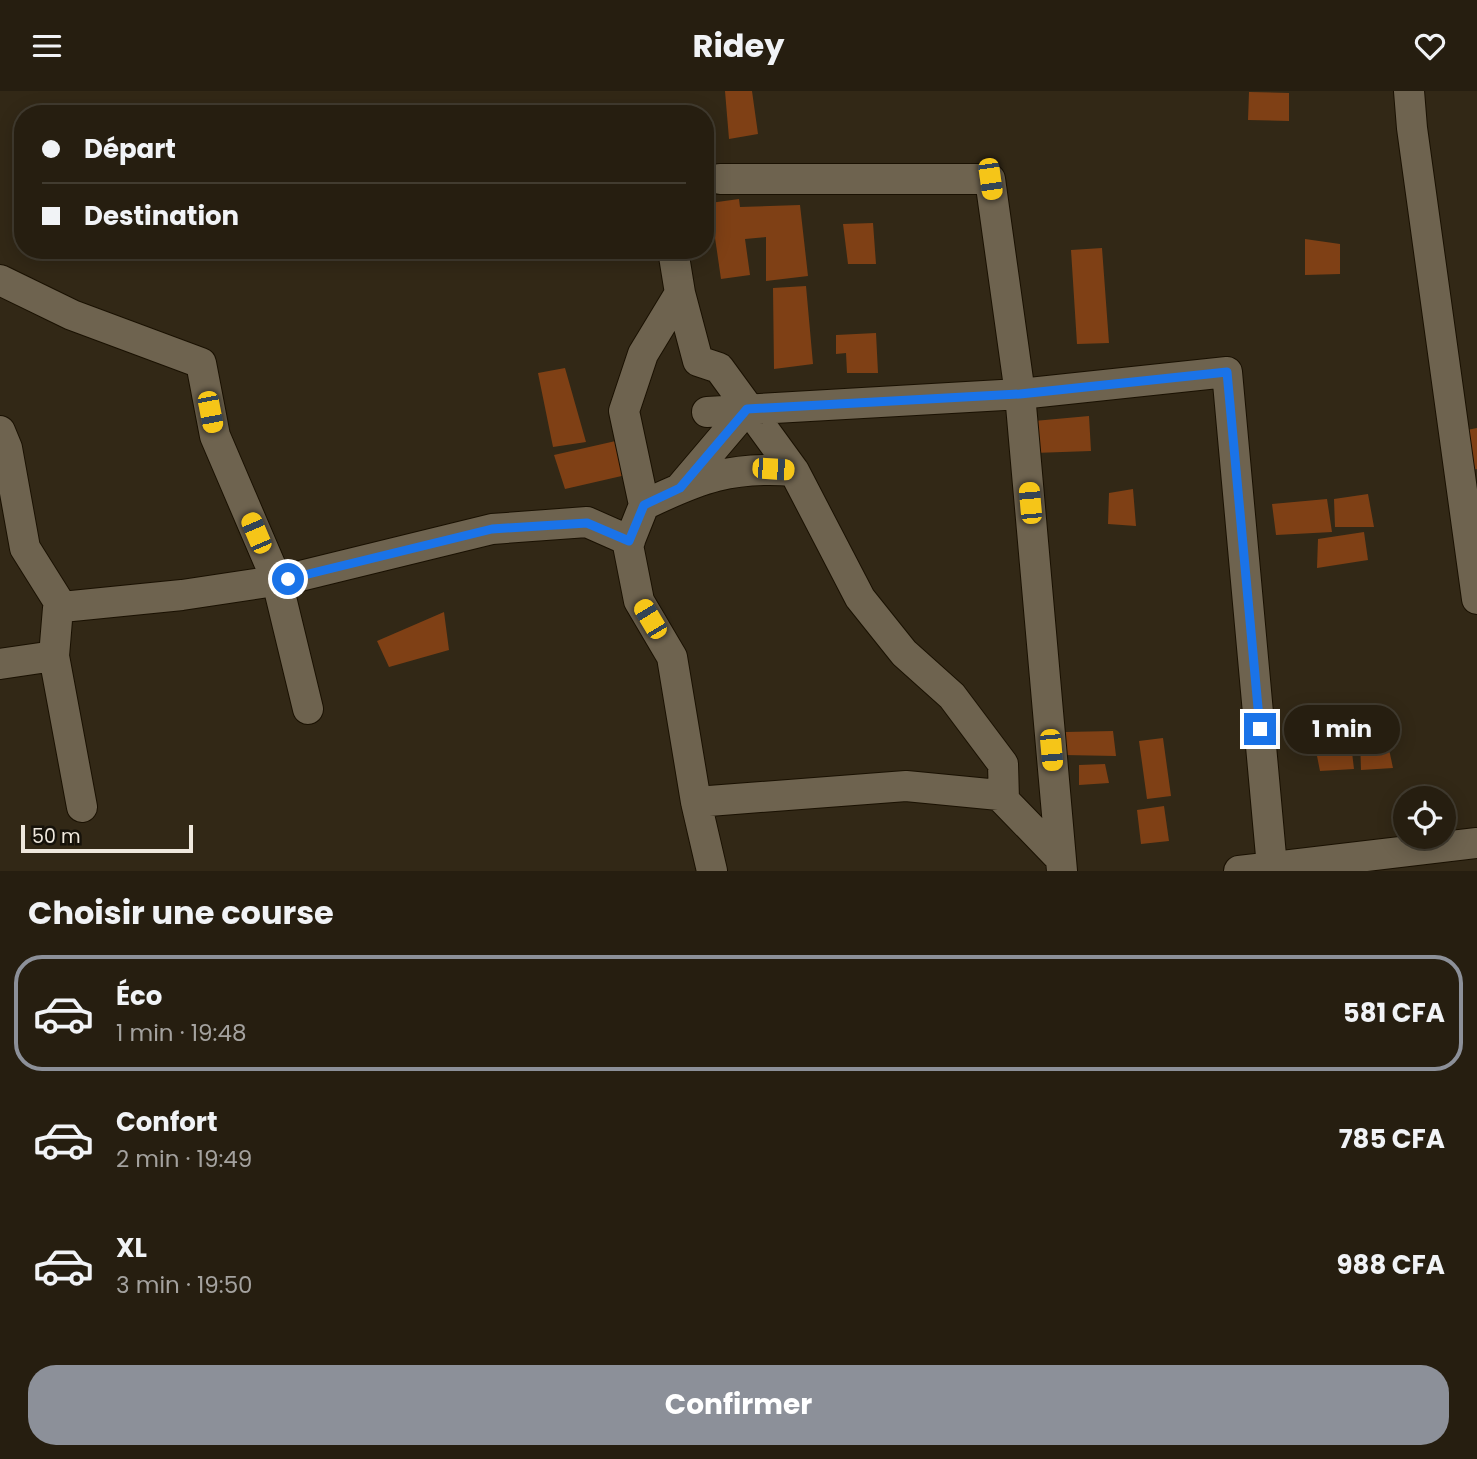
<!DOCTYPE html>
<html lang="fr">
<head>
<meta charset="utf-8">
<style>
  :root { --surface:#261e10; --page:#322b1e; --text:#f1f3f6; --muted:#a4a29f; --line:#423c30; --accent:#8c9099 }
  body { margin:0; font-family:Poppins,sans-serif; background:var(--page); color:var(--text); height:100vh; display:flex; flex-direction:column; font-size:26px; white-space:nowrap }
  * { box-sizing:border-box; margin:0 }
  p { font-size:23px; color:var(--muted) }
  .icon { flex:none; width:38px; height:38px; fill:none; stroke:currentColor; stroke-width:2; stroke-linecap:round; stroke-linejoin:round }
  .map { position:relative; height:780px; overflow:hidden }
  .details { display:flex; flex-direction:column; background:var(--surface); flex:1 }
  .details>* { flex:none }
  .guide { position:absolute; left:14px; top:14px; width:700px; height:154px; border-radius:28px; box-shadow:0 4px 18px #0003,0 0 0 2px var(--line); display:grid; align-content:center; height:154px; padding:0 28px; background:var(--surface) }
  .controls { position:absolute; left:1393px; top:695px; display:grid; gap:14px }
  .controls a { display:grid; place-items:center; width:63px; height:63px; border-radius:50%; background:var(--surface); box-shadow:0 4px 18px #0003,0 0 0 2px var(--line); font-size:35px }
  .scale { position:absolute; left:21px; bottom:18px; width:172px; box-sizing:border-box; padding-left:7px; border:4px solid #efe8dd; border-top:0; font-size:19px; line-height:24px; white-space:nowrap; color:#efe8dd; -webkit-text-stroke:5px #16120a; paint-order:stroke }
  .end { position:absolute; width:32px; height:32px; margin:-16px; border:9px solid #1a73e8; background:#fff; box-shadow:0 0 0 4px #fff }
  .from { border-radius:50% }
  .bubble { position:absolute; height:49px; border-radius:24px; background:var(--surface); box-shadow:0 4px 18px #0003,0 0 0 2px var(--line); font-size:23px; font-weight:700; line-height:49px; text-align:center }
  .car { position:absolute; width:21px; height:42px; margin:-21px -10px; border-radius:9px; box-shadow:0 0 5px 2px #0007; background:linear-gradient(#f5c518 24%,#345 0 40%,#f5c518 0 76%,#345 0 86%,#f5c518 0) }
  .guide b { display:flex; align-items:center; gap:24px; height:66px; font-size:26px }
  .guide b+b { border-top:2px solid var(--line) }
  .guide i { width:18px; height:18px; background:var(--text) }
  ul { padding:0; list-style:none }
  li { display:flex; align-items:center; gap:21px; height:116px; margin:0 14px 10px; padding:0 14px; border:4px solid transparent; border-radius:28px }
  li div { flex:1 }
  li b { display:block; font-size:26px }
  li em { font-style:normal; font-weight:700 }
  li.active { border-color:var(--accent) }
  li>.icon { width:63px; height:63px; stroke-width:1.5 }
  h2 { padding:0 28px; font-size:32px; line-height:84px }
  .cta { display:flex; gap:14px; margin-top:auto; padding:14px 28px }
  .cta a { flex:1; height:80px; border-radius:28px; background:var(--accent); color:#fff; font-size:28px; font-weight:700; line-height:80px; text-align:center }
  header { display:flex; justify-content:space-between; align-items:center; height:91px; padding:0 28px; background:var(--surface); font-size:32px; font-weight:700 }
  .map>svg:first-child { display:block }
  .building { fill:#7f4015 }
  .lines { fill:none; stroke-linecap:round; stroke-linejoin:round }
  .minor-casing { stroke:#1a1102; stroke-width:32 }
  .minor { stroke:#6e634f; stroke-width:30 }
  .route { stroke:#1a73e8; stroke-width:9 }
</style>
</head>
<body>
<header><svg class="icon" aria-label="menu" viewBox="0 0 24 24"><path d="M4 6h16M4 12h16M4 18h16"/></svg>Ridey<svg class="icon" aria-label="heart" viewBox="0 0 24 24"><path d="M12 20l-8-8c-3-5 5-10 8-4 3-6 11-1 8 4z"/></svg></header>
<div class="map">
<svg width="1477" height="780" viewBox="0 0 1477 780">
  <rect width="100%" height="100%" fill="#322816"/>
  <path class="building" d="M725,0h27l6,43 -29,5z
    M1249,1l40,1v28l-41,-1z
    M739,108l1,8 60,-2 8,71 -42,5v-44l-21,2 5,36 -29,4 -11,-76z
    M873,132l3,41h-28l-5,-40z
    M1305,148l35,5v30l-35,1z
    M1102,157l7,95 -32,1 -6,-94z
    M806,195l7,78 -39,5 -1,-81z
    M876,242l2,40h-31l-1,-20 -10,1v-19z
    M565,277l21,74 -33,5 -15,-74z
    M1089,325l2,35 -57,2v-32z
    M1477,337v41l-9,2 -6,-40z
    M620,349l6,35 -61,14 -11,-34z
    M1133,398l3,37 -28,-2 1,-31z
    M1368,403l6,33h-39l-1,-28z
    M1327,408l5,33 -56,3 -4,-31z
    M1364,441l4,28 -51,8 1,-29z
    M444,521l5,38 -60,17 -12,-26z
    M1113,640l3,25 -52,-1 1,-23z
    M1350,644l4,34 -34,2 -6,-30z
    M1386,644l7,33 -32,2 -1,-32z
    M1163,647l8,58 -24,3 -8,-58z
    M1105,673l4,19 -30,2v-20z
    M1164,715l5,35 -28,3 -4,-34z"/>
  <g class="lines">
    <g class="minor-casing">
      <path id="minor" d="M1409,0l3,37 65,471
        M720,88h270l30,215 42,477
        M0,189l72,35 129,48 14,73 62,145 31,128
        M680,202l18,68 21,7 75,103c-62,-5 -94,7 -150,34l-16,40 11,56 33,56 24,145 16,69
        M707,321l313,-18 207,-22 45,495
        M0,340l7,17 18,100 37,59
        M794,380l66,127 44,55 48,43 51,68 1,36
        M680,397l67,-79
        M644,414l-20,-94 19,-57 37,-61 -7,-43
        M54,565l28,151
        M0,573l54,-8 4,-48 4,-1 120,-12 106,-16 204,-50 95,-7 43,19
        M696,711l210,-16 93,9 62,64
        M1239,780l238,-28"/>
    </g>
    <use href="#minor" class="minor"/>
  </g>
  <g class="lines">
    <path class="route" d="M288,488l204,-50 95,-6 42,18 15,-36 36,-17 67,-79 273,-15 207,-22 33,357"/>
  </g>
</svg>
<div class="controls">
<a><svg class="icon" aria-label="locate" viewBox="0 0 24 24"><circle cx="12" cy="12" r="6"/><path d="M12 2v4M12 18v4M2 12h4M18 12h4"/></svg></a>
</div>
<div class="scale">50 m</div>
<i class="end from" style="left:288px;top:488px"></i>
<i class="end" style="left:1260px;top:638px"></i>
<div class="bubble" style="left:1284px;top:614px;width:116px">1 min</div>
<i class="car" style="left:990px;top:88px;rotate:172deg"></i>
<i class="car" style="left:210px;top:321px;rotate:169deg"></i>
<i class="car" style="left:773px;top:378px;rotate:94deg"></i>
<i class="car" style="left:1030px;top:412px;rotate:355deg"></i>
<i class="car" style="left:256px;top:442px;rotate:337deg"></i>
<i class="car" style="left:650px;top:528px;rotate:329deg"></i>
<i class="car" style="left:1051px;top:659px;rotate:175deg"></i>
<div class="guide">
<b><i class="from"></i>Départ</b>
<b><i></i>Destination</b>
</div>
</div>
<section class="details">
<h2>Choisir une course</h2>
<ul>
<li class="active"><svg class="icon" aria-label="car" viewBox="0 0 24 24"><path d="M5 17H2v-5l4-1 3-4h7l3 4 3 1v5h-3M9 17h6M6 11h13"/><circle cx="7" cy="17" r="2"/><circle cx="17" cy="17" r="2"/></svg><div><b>Éco</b><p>1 min · 19:48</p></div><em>581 CFA</em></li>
<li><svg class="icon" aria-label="car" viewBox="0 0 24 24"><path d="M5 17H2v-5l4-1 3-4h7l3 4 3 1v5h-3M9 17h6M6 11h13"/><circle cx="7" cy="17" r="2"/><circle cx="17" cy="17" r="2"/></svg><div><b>Confort</b><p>2 min · 19:49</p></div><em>785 CFA</em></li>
<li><svg class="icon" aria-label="car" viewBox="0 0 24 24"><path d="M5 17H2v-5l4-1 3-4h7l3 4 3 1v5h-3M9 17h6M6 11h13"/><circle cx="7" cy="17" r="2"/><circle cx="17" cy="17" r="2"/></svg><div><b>XL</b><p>3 min · 19:50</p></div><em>988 CFA</em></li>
</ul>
<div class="cta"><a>Confirmer</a></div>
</section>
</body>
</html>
